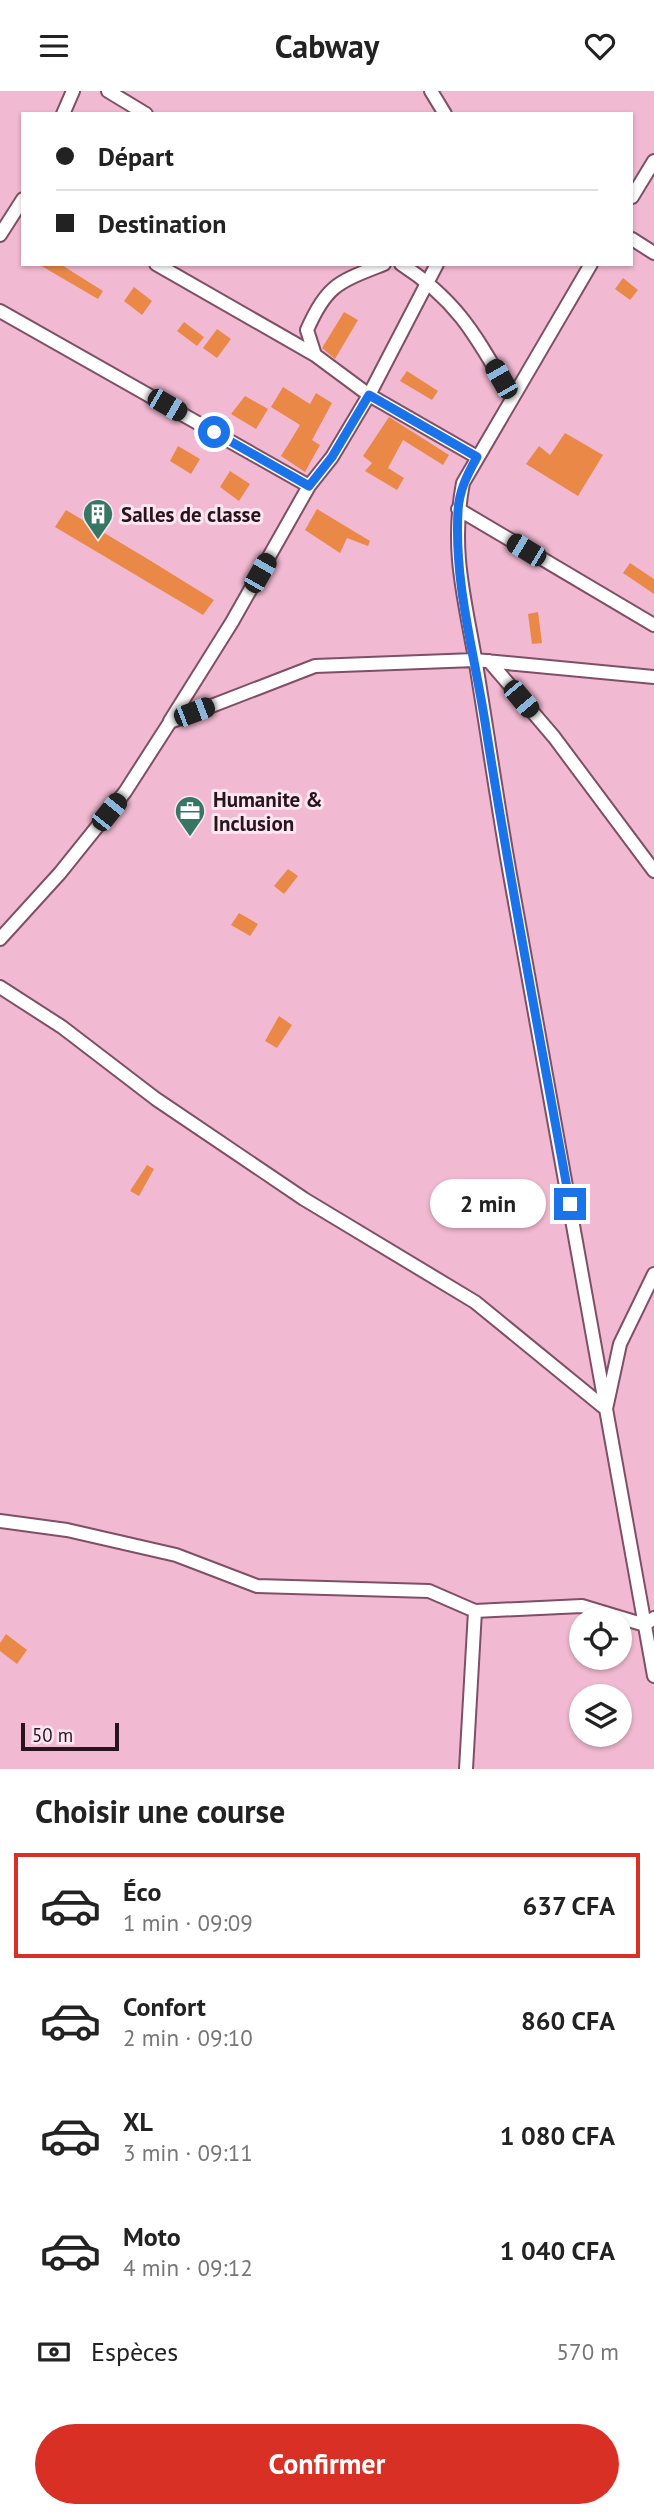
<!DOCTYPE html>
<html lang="fr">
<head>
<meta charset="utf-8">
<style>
  :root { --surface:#fff; --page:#f2f2f2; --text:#222; --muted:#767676; --line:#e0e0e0; --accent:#d93025 }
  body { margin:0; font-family:"PT Sans",sans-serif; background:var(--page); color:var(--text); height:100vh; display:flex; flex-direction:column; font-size:26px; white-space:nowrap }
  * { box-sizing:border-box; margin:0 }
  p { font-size:23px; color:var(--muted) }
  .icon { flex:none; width:38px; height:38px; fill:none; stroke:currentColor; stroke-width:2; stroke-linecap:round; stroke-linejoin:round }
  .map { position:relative; height:1678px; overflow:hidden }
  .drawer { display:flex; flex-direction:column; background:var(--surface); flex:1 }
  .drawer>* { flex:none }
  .banner { position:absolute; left:21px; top:21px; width:612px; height:154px; border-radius:0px; box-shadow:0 2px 5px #0004; display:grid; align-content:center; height:154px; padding:0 35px; background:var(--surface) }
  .fabs { position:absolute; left:569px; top:1516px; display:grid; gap:14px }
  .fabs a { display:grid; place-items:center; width:63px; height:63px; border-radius:50%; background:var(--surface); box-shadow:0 2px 5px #0004; font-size:35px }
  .scale { position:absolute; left:21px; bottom:18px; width:98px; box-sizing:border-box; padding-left:7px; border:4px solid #28141d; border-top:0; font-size:19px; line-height:24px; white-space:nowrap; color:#28141d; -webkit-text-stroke:5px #fde6ef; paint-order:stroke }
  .end { position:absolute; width:32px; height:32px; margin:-16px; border:9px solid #1a73e8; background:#fff; box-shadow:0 0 0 4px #fff }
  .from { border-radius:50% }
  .bubble { position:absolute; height:49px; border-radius:24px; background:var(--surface); box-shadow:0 2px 5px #0004; font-size:23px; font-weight:600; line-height:49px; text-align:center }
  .car { position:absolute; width:21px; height:42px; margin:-21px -10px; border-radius:9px; box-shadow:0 0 5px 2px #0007; background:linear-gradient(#222 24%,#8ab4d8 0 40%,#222 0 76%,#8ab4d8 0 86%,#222 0) }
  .banner b { display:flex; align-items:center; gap:24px; height:66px; font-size:26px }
  .banner b+b { border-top:2px solid var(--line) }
  .banner i { width:18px; height:18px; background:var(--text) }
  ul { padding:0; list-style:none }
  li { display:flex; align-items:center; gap:21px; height:105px; margin:0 14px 10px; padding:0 21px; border:4px solid transparent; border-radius:0px }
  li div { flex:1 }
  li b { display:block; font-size:26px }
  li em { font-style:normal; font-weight:600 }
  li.active { border-color:var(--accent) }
  li>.icon { width:63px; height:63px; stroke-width:1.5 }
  h2 { padding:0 35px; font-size:32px; line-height:84px }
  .pay { display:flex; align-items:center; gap:18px; height:77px; padding:0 35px; font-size:26px }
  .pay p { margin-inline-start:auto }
  .button { display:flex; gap:14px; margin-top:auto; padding:14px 35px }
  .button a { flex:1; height:80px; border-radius:42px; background:var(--accent); color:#fff; font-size:28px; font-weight:600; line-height:80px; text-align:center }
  header { display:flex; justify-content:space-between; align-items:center; height:91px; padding:0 35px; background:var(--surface); font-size:32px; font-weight:600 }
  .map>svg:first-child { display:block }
  .building { fill:#ea8848 }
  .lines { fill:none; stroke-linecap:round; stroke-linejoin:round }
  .street-casing { stroke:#7f4f64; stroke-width:16 }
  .street { stroke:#fff; stroke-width:12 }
  .route { stroke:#1a73e8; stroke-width:9 }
  .labels { text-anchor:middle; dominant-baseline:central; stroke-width:6; stroke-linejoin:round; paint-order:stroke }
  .poi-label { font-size:21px; font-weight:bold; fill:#28141d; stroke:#fde6ef; text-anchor:start }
</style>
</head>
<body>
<header><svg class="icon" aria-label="menu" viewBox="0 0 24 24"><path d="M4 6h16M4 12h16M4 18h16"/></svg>Cabway<svg class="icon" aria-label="heart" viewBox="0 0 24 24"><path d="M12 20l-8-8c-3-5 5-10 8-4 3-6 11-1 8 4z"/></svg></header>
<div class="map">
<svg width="654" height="1678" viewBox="0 0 654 1678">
  <rect width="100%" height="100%" fill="#f2bad2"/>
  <path class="building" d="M38,173h22l43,27 -5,8z
    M623,187l15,12 -8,10 -15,-11z
    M134,196l18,14 -10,14 -18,-14z
    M344,221l14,8 -23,39 -13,-11z
    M184,231l20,15 -7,9 -20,-15z
    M217,238l14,10 -14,19 -14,-10z
    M407,280l31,20 -6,9 -32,-19z
    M283,296l27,17 6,-11 16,10 -20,37 8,5 -15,27 -24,-16 19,-31 -29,-18z
    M245,305l23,13 -12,20 -25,-15z
    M389,326l60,38 -6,10 -40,-25 -15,28 16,10 -7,12 -32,-19 7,-8 -9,-7z
    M565,342l38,22 -25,41 -52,-32 13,-18 11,9z
    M178,355l22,13 -9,15 -21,-13z
    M230,380l20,13 -11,17 -19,-14z
    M317,418l53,32 -2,5 -21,-8 -7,15 -35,-23z
    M66,419l85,51 63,39 -11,15 -148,-88z
    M630,472l24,16v15l-31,-21z
    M538,521l4,31 -10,1 -4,-30z
    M288,778l10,7 -14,18 -10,-8z
    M239,822l19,11 -8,12 -19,-11z
    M279,925l13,9 -15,23 -12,-7z
    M147,1074l7,4 -15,27 -9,-5z
    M6,1543l21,16 -10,14 -17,-13v-8z"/>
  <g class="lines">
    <g class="street-casing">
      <path id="street" d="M108,0l38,23
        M431,0l14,23
        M63,23l10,-23
        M632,106l22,-36
        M0,144l23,-36
        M632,148l22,14
        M156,173l159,91 54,40 108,62
        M401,173c59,38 77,76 111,134
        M591,173l-128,219c-13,68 2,116 13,181 12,72 22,144 35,216 48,265 96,530 143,796
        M0,220l309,175
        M315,264l-8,-25c20,-46 32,-48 77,-66
        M458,418l196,116
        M489,570l65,76 100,134
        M170,630l62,-99 77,-136 23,-29 37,-62 68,-131
        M0,848l60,-66 65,-81 45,-70 145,-56 160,-6 179,17
        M0,896l62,40 94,72 148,100 171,103 131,107 14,-65 34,-70
        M0,1430l67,9 109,25 81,31 172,5 46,20 107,-5 63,19 9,-7
        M466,1678l9,-158"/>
    </g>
    <use href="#street" class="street"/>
  </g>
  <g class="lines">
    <path class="route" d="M214,341l95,54 23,-29 37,-62 108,62c-10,18 -18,34 -19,54 -4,72 16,141 27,211 25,161 56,321 85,482"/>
  </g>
  <defs>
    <g id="building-pin" transform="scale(1.575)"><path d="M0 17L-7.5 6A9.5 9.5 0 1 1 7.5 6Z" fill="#387664" stroke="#fde6ef"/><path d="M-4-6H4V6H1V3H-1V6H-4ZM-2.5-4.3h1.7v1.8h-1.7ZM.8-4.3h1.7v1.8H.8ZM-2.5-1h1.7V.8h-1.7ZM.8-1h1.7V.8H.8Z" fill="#fff"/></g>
    <g id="office-pin" transform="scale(1.575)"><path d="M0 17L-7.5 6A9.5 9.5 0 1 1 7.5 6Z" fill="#387664" stroke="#fde6ef"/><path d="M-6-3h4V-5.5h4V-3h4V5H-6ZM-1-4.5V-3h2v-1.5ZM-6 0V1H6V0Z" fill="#fff"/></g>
  </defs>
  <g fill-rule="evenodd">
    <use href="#building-pin" x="98" y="423"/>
    <use href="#office-pin" x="190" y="720"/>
  </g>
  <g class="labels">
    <g class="poi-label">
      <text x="121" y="423">Salles de classe</text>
      <text x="213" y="708">Humanite &amp;<tspan x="213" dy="24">Inclusion</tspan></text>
    </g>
  </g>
</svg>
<div class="fabs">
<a><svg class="icon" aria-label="locate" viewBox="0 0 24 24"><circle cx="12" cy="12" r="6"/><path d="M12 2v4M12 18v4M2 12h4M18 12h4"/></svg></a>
<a><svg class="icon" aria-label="layers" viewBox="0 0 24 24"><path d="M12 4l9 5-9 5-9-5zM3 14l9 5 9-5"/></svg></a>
</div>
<div class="scale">50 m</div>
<i class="end from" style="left:214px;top:341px"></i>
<i class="end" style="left:570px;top:1113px"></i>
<div class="bubble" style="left:430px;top:1088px;width:116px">2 min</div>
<i class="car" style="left:501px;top:288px;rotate:330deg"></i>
<i class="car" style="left:167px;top:314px;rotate:120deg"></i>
<i class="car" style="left:526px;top:459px;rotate:301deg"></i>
<i class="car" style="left:260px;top:482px;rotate:30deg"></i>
<i class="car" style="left:521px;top:608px;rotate:140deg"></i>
<i class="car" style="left:194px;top:621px;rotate:69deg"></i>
<i class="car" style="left:109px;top:721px;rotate:39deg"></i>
<div class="banner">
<b><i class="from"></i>Départ</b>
<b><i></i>Destination</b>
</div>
</div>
<section class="drawer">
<h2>Choisir une course</h2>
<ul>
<li class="active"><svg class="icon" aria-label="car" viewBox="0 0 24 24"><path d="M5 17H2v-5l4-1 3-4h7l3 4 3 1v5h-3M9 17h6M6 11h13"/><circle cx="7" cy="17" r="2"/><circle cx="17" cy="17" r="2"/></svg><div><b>Éco</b><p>1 min · 09:09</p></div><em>637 CFA</em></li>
<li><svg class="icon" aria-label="car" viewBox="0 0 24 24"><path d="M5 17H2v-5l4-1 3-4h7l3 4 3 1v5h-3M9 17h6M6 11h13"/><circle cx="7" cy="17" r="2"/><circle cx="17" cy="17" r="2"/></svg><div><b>Confort</b><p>2 min · 09:10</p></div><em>860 CFA</em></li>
<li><svg class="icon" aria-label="car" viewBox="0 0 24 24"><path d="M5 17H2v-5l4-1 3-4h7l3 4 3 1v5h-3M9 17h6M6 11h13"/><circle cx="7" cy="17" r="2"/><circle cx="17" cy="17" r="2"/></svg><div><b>XL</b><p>3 min · 09:11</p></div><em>1 080 CFA</em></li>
<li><svg class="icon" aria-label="car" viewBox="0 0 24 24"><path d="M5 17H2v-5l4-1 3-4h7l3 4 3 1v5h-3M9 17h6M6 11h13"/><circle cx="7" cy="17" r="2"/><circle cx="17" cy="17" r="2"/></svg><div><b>Moto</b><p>4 min · 09:12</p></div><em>1 040 CFA</em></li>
</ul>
<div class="pay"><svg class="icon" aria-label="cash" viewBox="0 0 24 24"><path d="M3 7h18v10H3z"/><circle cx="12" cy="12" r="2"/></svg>Espèces<p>570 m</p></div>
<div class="button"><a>Confirmer</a></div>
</section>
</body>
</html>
